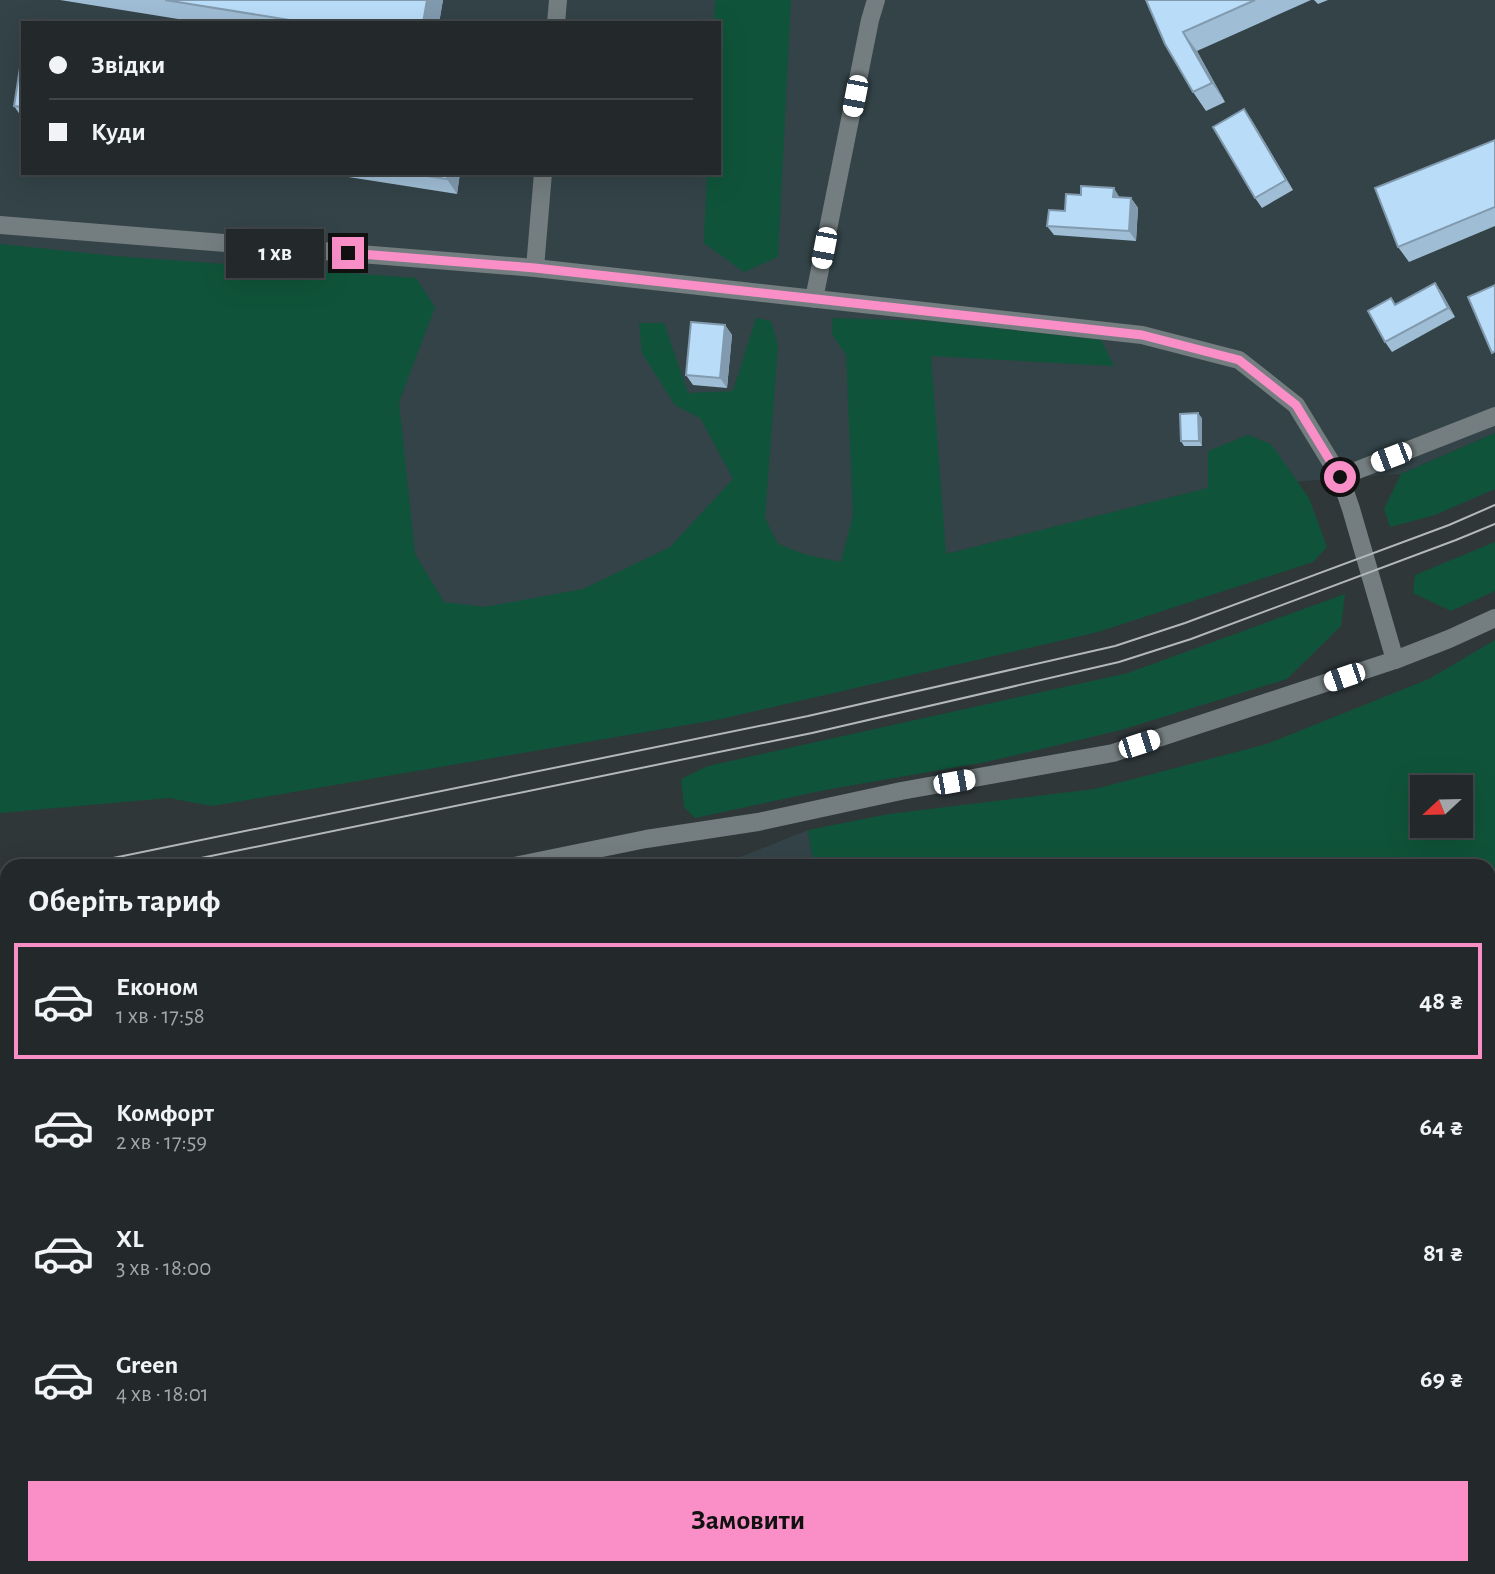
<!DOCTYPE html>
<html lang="uk">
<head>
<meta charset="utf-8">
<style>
  :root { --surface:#23292b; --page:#2b3133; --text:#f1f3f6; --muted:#a3a6a9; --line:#404547; --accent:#fa8fc8 }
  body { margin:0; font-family:"Alegreya Sans",sans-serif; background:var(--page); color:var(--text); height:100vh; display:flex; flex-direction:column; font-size:26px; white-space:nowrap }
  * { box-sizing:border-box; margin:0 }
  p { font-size:23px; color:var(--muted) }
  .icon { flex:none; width:38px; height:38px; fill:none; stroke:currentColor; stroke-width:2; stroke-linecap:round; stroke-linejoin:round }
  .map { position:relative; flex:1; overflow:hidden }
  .sheet { position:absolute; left:0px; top:859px; width:1496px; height:716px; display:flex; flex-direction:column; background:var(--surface); border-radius:21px 21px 0 0; box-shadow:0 7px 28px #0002,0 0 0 2px var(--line) }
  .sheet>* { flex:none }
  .banner { position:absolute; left:21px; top:21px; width:700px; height:154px; border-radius:0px; box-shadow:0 7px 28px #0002,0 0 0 2px var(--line); display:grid; align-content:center; height:154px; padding:0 28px; background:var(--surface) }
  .needle { width:46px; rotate:248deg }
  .buttons { position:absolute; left:1410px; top:775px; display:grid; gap:14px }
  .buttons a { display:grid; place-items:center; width:63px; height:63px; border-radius:0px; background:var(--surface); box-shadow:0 7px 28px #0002,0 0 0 2px var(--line); font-size:35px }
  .end { position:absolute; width:32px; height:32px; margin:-16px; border:9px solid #fa8fc8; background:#111; box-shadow:0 0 0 4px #111 }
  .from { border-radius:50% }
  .bubble { position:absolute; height:49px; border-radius:0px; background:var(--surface); box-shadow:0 7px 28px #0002,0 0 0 2px var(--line); font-size:23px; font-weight:700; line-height:49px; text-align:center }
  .car { position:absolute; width:21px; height:42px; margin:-21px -10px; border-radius:9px; box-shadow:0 0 5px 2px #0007; background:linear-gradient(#fff 24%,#345 0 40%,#fff 0 76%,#345 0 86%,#fff 0) }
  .banner b { display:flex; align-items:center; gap:24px; height:66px; font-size:26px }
  .banner b+b { border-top:2px solid var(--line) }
  .banner i { width:18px; height:18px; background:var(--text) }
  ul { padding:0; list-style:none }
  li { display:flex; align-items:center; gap:21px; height:116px; margin:0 14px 10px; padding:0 14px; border:4px solid transparent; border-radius:0px }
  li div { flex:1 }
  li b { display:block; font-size:26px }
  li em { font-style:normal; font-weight:700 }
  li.active { border-color:var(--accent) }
  li>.icon { width:63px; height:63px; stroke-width:1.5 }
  h2 { padding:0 28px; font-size:32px; line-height:84px }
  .button { display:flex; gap:14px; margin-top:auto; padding:14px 28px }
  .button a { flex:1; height:80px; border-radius:0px; background:var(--accent); color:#111; font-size:28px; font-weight:700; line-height:80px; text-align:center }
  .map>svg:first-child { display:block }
  .built { fill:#334347; fill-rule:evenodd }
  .green { fill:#0f543a; fill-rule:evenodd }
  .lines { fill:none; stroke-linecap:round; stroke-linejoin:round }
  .lane { stroke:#747d7f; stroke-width:18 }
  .street { stroke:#747d7f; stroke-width:18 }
  .tram { stroke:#b3b9ba; stroke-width:2 }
  .wall { fill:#9fbdd5 }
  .shaded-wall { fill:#829aae }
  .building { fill:#b9dcf8; stroke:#829aae; stroke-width:2 }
  .route { stroke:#fa8fc8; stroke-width:9 }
</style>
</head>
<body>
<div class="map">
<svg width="1495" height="1574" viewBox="0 0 1495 1574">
  <rect width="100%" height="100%" fill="#2f3739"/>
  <path class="built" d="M0,0h1495v433l-94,41 -192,14 -263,66 -946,178zM23,23h696v150h-696z
    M808,830l6,36h-96z
    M7,1027v541h1482v-417l6,-2v425h-1495v-546z"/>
  <path class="green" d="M715,0h76l-13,257 -34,15 -40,-29 3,-70h12v-150h-5z
    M0,244l115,12 301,22 19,29 -36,95 16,152 29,48 40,5 99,-18 87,-42 63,-68 -32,-60 -26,-14 -33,-52 -3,-30h25l24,70 45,-2 23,-73 15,3 7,25 -13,172 13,26 29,11 34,7 12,-47 -7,-160 -14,-21 1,-16 96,3 172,19 13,26 -183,-10 15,198 262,-66v-37l40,-16 23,9 38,54 18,49 -14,15 -215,70 -377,87 -509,87 -43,-8 -169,15z
    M1495,433v56l-60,26 -45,12 -6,-18 17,-35z
    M1495,542v49l-44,20 -38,-18 2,-18z
    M1345,594l-4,32 -54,53 -166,51 -135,32 -161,28 -130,28 -11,-11 -3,-28 27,-13 420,-93z
    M1495,640v509l-6,2v-285h-675l-6,-36 81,-16 206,-25 172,-45 162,-65zM1423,788h38v38h-38z
    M1495,1193v112l-6,-25v-86z
    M1365,1568h55l1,6h-55z"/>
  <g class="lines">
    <path class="lane" d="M556,23l2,-23
      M0,225l535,43 8,-95
      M535,268l607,67 97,25 57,45 44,72 11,32 44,151
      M814,299l56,-279 6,-20
      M1340,477l155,-61
      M0,1522l7,-2
      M890,1568l1,6
      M1207,1568l1,6"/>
    <path class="street" d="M514,866l132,-27 112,-17 143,-31 212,-38 282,-93 54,-21 46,-21
      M0,974l7,-1"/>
    <path class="tram" d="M74,866l734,-150 307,-70 70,-23 264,-98 46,-20
      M162,866l650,-133 307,-71 72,-23 265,-99 39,-16
      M0,881l7,-1
      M0,899l7,-2"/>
  </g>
  <path class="wall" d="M60,0h383l-4,23h-236z
    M1146,0h165l-114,51 28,51 -19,9 -13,-19z
    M1314,0h14l-10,4z
    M23,49v70l-9,-13z
    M1251,119l42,71 -31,18 -7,-10z
    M1495,140v86l-86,36 -11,-15z
    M340,173h120l-3,21 -115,-18z
    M1120,198h11l7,10 -2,33 -82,-6 -7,-9 18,-15z
    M1435,283l7,10 13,24 -63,35 -7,-10 11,-37z
    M725,325l7,10 -5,53 -34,-3 -7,-10z
    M1202,418v28h-18l-3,-5z
    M1489,1278l6,27v175l-6,1z
    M7,1337v86l-7,1v-85z
    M184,1568h183l-15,3 1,3h-168z
    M676,1568h158l1,5 -158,1z"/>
  <path class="shaded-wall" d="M427,0h16l-4,23h-16z
    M1183,32l14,19 28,51 -13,-19z
    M1244,109l7,10 42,71 -7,-10z
    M447,173h13l-3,21 -10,-15z
    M1114,188l6,10 -7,-1z
    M1131,198l7,10 -2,33 -7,-10z
    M1435,283l7,10 13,24 -7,-9z
    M725,325l7,10 -5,53 -7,-10z
    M1198,413l4,5v28l-3,-5z
    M1489,1278l6,27v14l-3,-4 -3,-14z
    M92,1568h8l1,6h-8z
    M342,1568h8l3,6h-10z
    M777,1568h6l4,6h-8z"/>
  <path class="building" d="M165,0h262l-4,23h-115z
    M1146,0h109l-72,32 29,51 -19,9 -28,-48z
    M23,49v58l-9,-1z
    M1244,109l42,71 -31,18 -42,-71z
    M1495,140v67l-97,40 -23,-59z
    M408,173h39v6z
    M1081,186l33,2 -1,9 18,1 -2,33 -82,-5 2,-16 16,1 1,-17 15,1z
    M1435,283l13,25 -63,34 -17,-31 23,-13 4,7z
    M1495,285v66l-3,2 -24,-56z
    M691,322l34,3 -5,53 -34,-3z
    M1198,413l1,28h-18l-1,-27z
    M7,1014v311l-7,-41v-269z
    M1489,1301l3,14h-3z
    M1495,1322v147l-6,1v-147z
    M7,1337v65l-7,1v-64z
    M22,1568h70l1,6h-69z
    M184,1568h158l1,6h-106l-1,-3 -16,3h-35z
    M676,1568h101l2,6h-102z"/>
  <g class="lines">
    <path class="route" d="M348,253l187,15 607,67 97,25 57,45 44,72"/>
  </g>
</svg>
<div class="buttons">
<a><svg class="needle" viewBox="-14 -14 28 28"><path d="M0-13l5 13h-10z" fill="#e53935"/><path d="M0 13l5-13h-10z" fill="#a3a6a9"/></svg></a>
</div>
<i class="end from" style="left:1340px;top:477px"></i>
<i class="end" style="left:348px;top:253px"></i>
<div class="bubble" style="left:226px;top:229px;width:98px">1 хв</div>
<i class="car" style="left:855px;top:96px;rotate:191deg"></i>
<i class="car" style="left:824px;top:248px;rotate:191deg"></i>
<i class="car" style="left:1391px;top:457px;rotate:249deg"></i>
<i class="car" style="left:1344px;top:677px;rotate:251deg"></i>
<i class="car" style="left:1139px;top:744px;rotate:72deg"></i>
<i class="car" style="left:954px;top:782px;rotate:80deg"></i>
<div class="banner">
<b><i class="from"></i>Звідки</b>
<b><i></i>Куди</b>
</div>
<section class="sheet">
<h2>Оберіть тариф</h2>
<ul>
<li class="active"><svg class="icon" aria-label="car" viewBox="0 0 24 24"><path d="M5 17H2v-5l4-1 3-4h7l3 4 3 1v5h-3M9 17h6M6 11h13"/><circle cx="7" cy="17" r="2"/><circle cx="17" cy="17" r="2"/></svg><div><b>Економ</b><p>1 хв · 17:58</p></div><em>48 ₴</em></li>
<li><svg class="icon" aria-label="car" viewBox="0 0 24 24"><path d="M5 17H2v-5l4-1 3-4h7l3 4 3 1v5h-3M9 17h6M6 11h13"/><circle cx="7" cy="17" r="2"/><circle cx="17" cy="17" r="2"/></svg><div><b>Комфорт</b><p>2 хв · 17:59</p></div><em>64 ₴</em></li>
<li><svg class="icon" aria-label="car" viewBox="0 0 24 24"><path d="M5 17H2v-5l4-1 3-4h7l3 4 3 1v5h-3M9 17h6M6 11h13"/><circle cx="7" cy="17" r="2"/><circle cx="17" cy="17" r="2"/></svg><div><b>XL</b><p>3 хв · 18:00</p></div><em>81 ₴</em></li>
<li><svg class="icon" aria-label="car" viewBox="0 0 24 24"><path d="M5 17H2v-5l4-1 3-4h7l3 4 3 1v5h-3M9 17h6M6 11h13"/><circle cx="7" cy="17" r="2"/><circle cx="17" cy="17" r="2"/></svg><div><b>Green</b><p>4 хв · 18:01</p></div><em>69 ₴</em></li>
</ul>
<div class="button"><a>Замовити</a></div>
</section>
</div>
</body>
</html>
